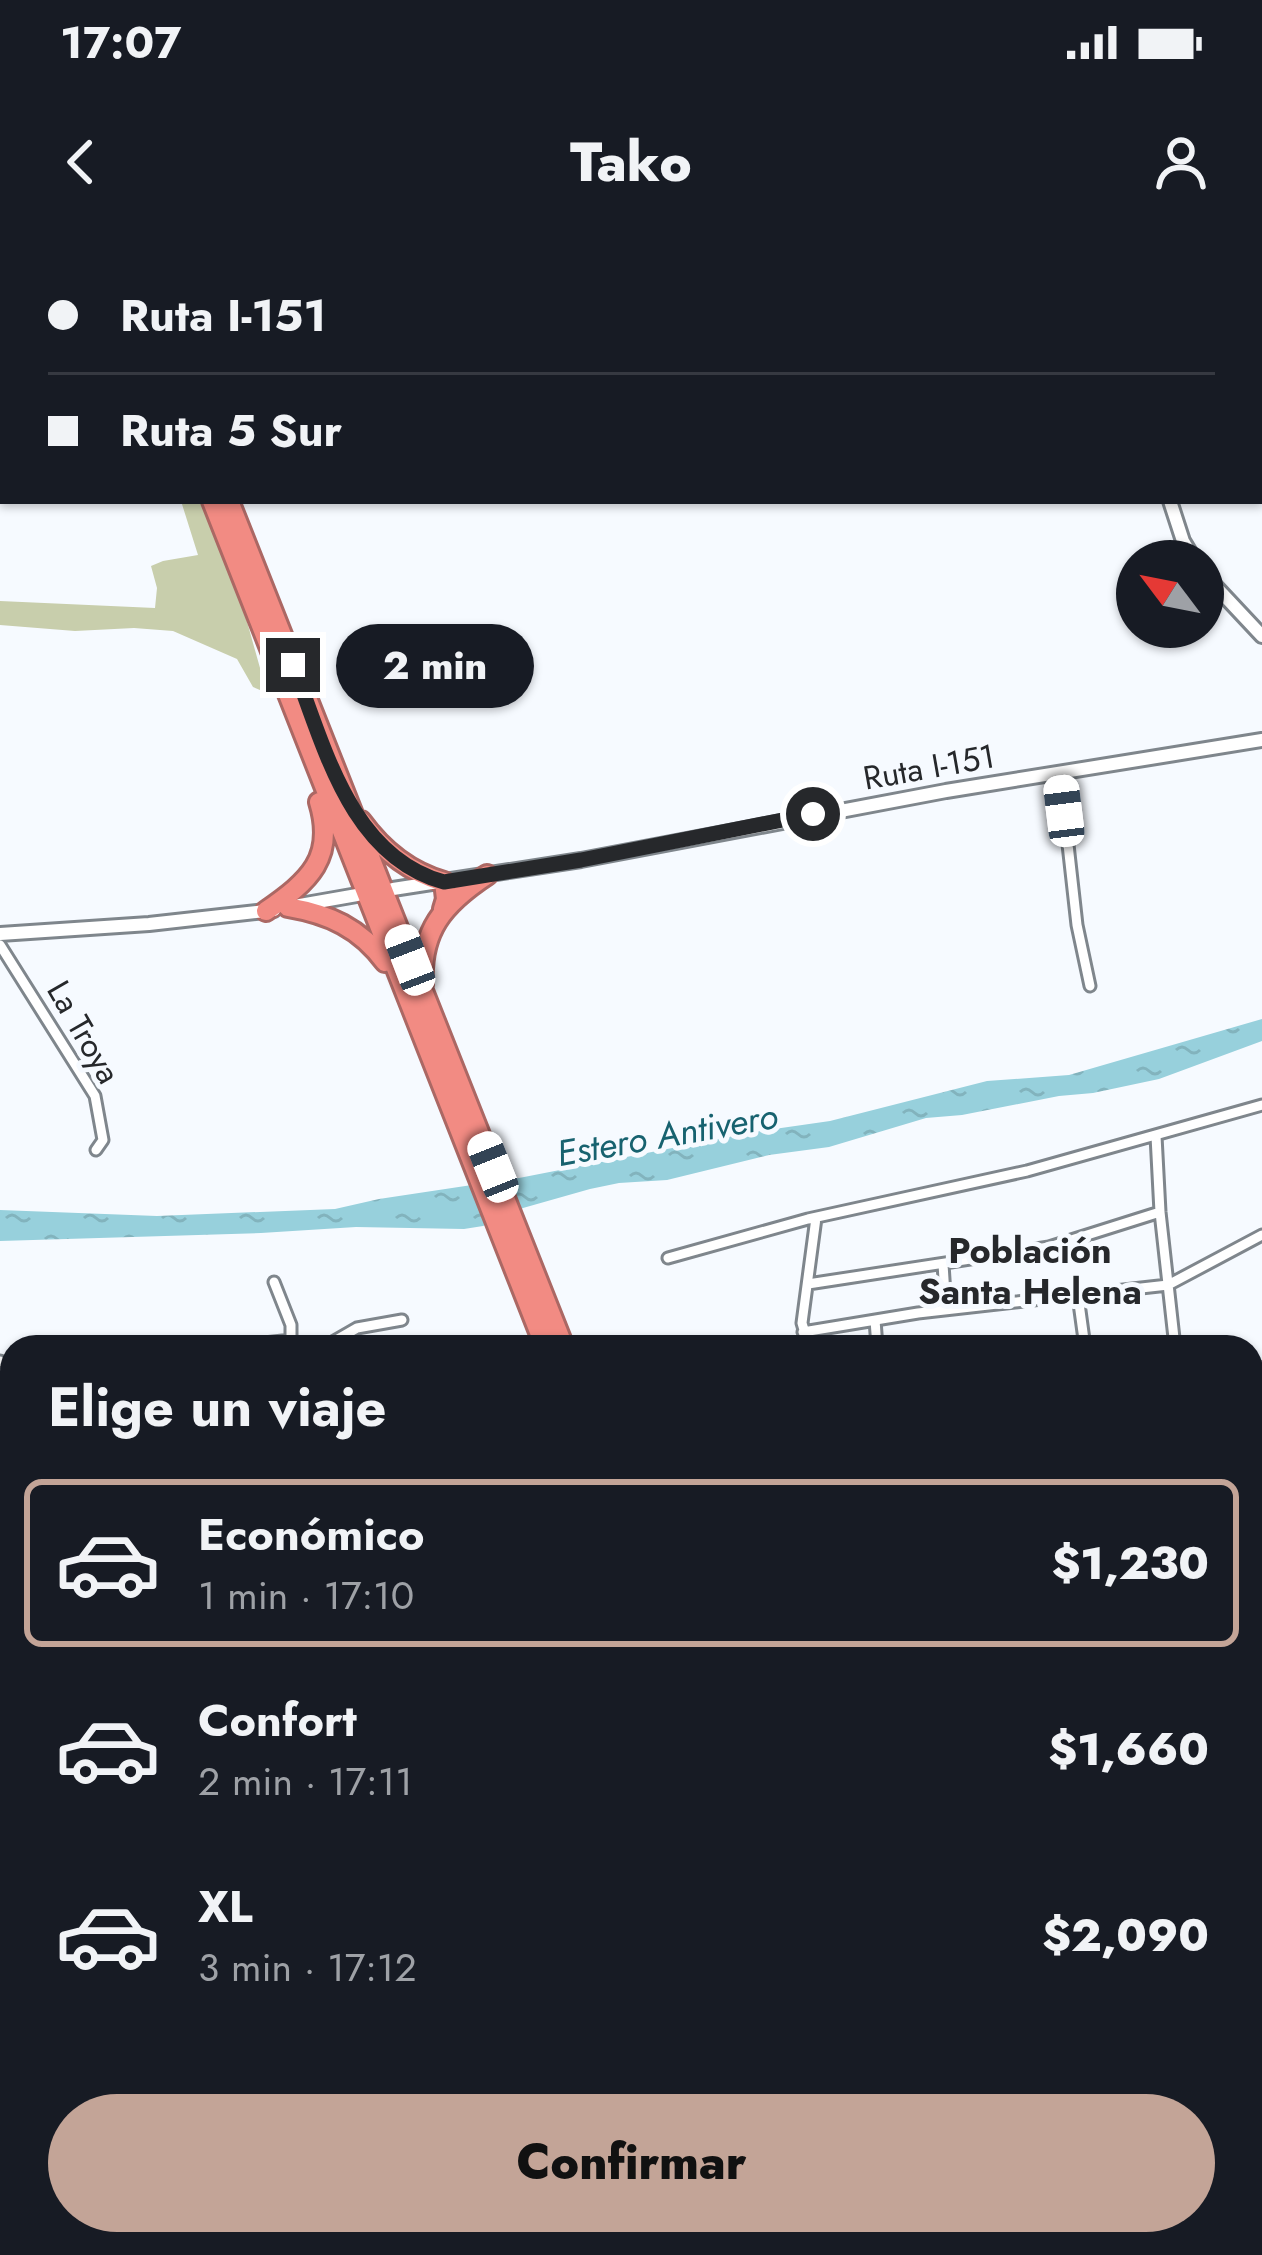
<!DOCTYPE html>
<html lang="es">
<head>
<meta charset="utf-8">
<style>
  :root { --surface:#171b24; --page:#20242c; --text:#f1f3f6; --muted:#9ea1a6; --line:#363941; --accent:#c3a497 }
  body { margin:0; font-family:Jost,sans-serif; background:var(--page); color:var(--text); height:100vh; display:flex; flex-direction:column; font-size:45px; white-space:nowrap }
  * { box-sizing:border-box; margin:0 }
  p { font-size:39px; color:var(--muted) }
  .icon { flex:none; width:66px; height:66px; fill:none; stroke:currentColor; stroke-width:2; stroke-linecap:round; stroke-linejoin:round }
  .map { position:relative; flex:1; overflow:hidden }
  .details { position:absolute; left:0px; top:1095px; width:1263px; height:921px; display:flex; flex-direction:column; background:var(--surface); border-radius:36px 36px 0 0; box-shadow:0 3px 9px #0004 }
  .details>* { flex:none }
  .hud { position:absolute; left:0px; top:0px; width:1263px; height:264px; box-shadow:0 3px 9px #0004; display:grid; align-content:center; height:264px; padding:0 48px; background:var(--surface) }
  .needle { width:78px; rotate:302deg }
  .fabs { position:absolute; left:1116px; top:300px; display:grid; gap:24px }
  .fabs a { display:grid; place-items:center; width:108px; height:108px; border-radius:50%; background:var(--surface); box-shadow:0 3px 9px #0004; font-size:60px }
  .end { position:absolute; width:54px; height:54px; margin:-27px; border:15px solid #26282b; background:#fff; box-shadow:0 0 0 6px #fff }
  .from { border-radius:50% }
  .bubble { position:absolute; height:84px; border-radius:42px; background:var(--surface); box-shadow:0 3px 9px #0004; font-size:39px; font-weight:800; line-height:84px; text-align:center }
  .car { position:absolute; width:36px; height:72px; margin:-36px -18px; border-radius:15px; box-shadow:0 0 9px 3px #0007; background:linear-gradient(#fff 24%,#345 0 40%,#fff 0 76%,#345 0 86%,#fff 0) }
  .hud b { display:flex; align-items:center; gap:42px; height:114px; font-size:45px }
  .hud b+b { border-top:3px solid var(--line) }
  .hud i { width:30px; height:30px; background:var(--text) }
  ul { padding:0; list-style:none }
  li { display:flex; align-items:center; gap:36px; height:168px; margin:0 24px 18px; padding:0 24px; border:6px solid transparent; border-radius:18px }
  li div { flex:1 }
  li b { display:block; font-size:45px }
  li em { font-style:normal; font-weight:800 }
  li.on { border-color:var(--accent) }
  li>.icon { width:108px; height:108px; stroke-width:1.5 }
  h2 { padding:0 48px; font-size:54px; line-height:144px }
  .primary-button { display:flex; gap:24px; margin-top:auto; padding:24px 48px }
  .primary-button a { flex:1; height:138px; border-radius:72px; background:var(--accent); color:#111; font-size:48px; font-weight:800; line-height:138px; text-align:center }
  .status { display:flex; justify-content:space-between; align-items:center; height:84px; padding:0 60px; background:var(--surface); direction:ltr }
  .status svg { height:33px; fill:currentColor }
  header { display:flex; justify-content:space-between; align-items:center; height:156px; padding:0 48px; background:var(--surface); font-size:54px; font-weight:800 }
  .map>svg:first-child { display:block }
  .green { fill:#c8ceac }
  .water { fill:url(#water-ripples) }
  .lines { fill:none; stroke-linecap:round; stroke-linejoin:round }
  .minor-casing { stroke:#7f868c; stroke-width:15 }
  .tertiary-casing { stroke:#7f868c; stroke-width:18 }
  .secondary-casing { stroke:#7f868c; stroke-width:20 }
  .motorway-casing { stroke:#ab6864; stroke-width:24 }
  .minor { stroke:#fff; stroke-width:9 }
  .tertiary { stroke:#fff; stroke-width:12 }
  .secondary { stroke:#fff; stroke-width:14 }
  .motorway { stroke:#f28b83; stroke-width:18 }
  .route { stroke:#26282b; stroke-width:15 }
  .labels { text-anchor:middle; dominant-baseline:central; stroke-width:10; stroke-linejoin:round; paint-order:stroke }
  .street-label { font-size:33px; fill:#26282b; stroke:#f6faff }
  .water-label { font-size:36px; font-style:italic; fill:#17626f; stroke:#f6faff }
  .neighbourhood-label { font-size:36px; font-weight:bold; fill:#26282b; stroke:#f6faff }
</style>
</head>
<body>
<div class="status"><b>17:07</b><svg viewBox="0 0 49 12"><path d="M0 12V9h3v3zM5 12V6h3v6zM10 12V3h3v9zM15 12V0h3v12zM26 1h20v11H26zM47 4h2v5h-2z"/></svg></div>
<header><svg class="icon" aria-label="back" viewBox="0 0 24 24"><path d="M15 5l-7 7 7 7"/></svg>Tako<svg class="icon" aria-label="person" viewBox="0 0 24 24"><circle cx="12" cy="8" r="4"/><path d="M4 21q1-7 8-7t8 7"/></svg></header>
<div class="map">
<svg width="1262" height="2015" viewBox="0 0 1262 2015">
  <defs>
    <pattern id="water-ripples" width="26" height="14" patternUnits="userSpaceOnUse" patternTransform="scale(3)"><rect width="26" height="14" fill="#97d0dc"/><path d="M2 4q2-2 4 0t4 0M15 11q2-2 4 0t4 0" fill="none" stroke="#82b3bd"/></pattern>
  </defs>
  <rect width="100%" height="100%" fill="#f6faff"/>
  <path class="green" d="M181,261h20l45,117 21,75 -14,-6 -16,-28 -64,-28 -39,-3 -59,3 -75,-6v-24l155,7 2,-20 -6,-22 12,-5 35,-6z"/>
  <path class="water" d="M1262,779v22l-103,38 -66,14 -34,3 -97,19 -36,3 -97,29 -60,8 -102,25 -48,3 -29,6 -67,19 -40,18 -19,3 -108,-2 -95,6 -261,8v-31l157,6 178,-7 44,-10 140,-21 235,-46 76,-11 157,-40 82,-6z"/>
  <g class="lines">
    <g class="minor-casing">
      <path id="minor" d="M1060,533l17,152 13,61
        M0,705l95,151 8,44 -7,10
        M1156,896l4,76 15,135
        M668,1018l140,-39 219,-48 235,-66
        M943,1024l3,46
        M274,1042l17,43v22
        M808,1044l241,-37 111,-35
        M1078,1056l7,51
        M875,1080l2,27
        M803,1092l115,-19 250,-28 94,-50
        M225,1107l67,-7
        M324,1107l33,-19 45,-8
        M809,1107l-7,-24 14,-105
        M0,1121l12,5
        M1251,1330l11,48
        M0,1745l12,23
        M0,1871l12,-9
        M0,1881l12,24
        M0,1964l12,-10
        M63,2004l5,11
        M460,2004l8,11
        M542,2004l10,11
        M877,2004l4,11
        M942,2004l4,11
        M82,2015l15,-11
        M184,2015l14,-11
        M279,2015l15,-11
        M616,2015l13,-11"/>
    </g>
    <g class="tertiary-casing">
      <path id="tertiary" d="M994,0l2,3
        M1170,261l13,40 12,20
        M1203,333l59,63
        M393,649l188,-29 365,-69 316,-51
        M300,665l57,-10
        M0,694l149,-10 125,-14
        M1251,1128l11,1
        M1251,1708l11,-4
        M378,2015l19,-11"/>
    </g>
    <g class="secondary-casing">
      <path id="secondary" d="M0,1172l12,-2"/>
    </g>
    <g class="motorway-casing">
      <path id="motorway" d="M105,0l1,3
        M125,0l1,3
        M212,261l333,846
        M229,261l335,846
        M361,581c21,29 48,51 83,61l2,17 -3,10
        M288,667c41,7 72,21 97,55
        M266,671c43,-30 70,-53 53,-109
        M423,745c-3,-54 20,-81 64,-110
        M897,2004l4,11
        M915,2004l4,11"/>
    </g>
    <use href="#minor" class="minor"/>
    <use href="#tertiary" class="tertiary"/>
    <use href="#secondary" class="secondary"/>
    <use href="#motorway" class="motorway"/>
  </g>
  <g class="lines">
    <path class="route" d="M293,425c31,79 56,191 151,217l137,-22 232,-46"/>
  </g>
  <g class="labels">
    <g class="street-label">
      <text transform="translate(929 527) rotate(-10)">Ruta I-151</text>
      <text transform="translate(84 792) rotate(60)">La Troya</text>
    </g>
    <g class="water-label">
      <text transform="translate(667 894) rotate(-10)">Estero Antivero</text>
    </g>
    <g class="neighbourhood-label">
      <text x="1030" y="1010">Población<tspan x="1030" dy="41">Santa Helena</tspan></text>
    </g>
  </g>
</svg>
<div class="fabs">
<a><svg class="needle" viewBox="-14 -14 28 28"><path d="M0-13l5 13h-10z" fill="#e53935"/><path d="M0 13l5-13h-10z" fill="#9ea1a6"/></svg></a>
</div>
<i class="end from" style="left:813px;top:574px"></i>
<i class="end" style="left:293px;top:425px"></i>
<div class="bubble" style="left:336px;top:384px;width:198px">2 min</div>
<i class="car" style="left:1064px;top:571px;rotate:353deg"></i>
<i class="car" style="left:410px;top:720px;rotate:339deg"></i>
<i class="car" style="left:493px;top:927px;rotate:338deg"></i>
<div class="hud">
<b><i class="from"></i>Ruta I-151</b>
<b><i></i>Ruta 5 Sur</b>
</div>
<section class="details">
<h2>Elige un viaje</h2>
<ul>
<li class="on"><svg class="icon" aria-label="car" viewBox="0 0 24 24"><path d="M5 17H2v-5l4-1 3-4h7l3 4 3 1v5h-3M9 17h6M6 11h13"/><circle cx="7" cy="17" r="2"/><circle cx="17" cy="17" r="2"/></svg><div><b>Económico</b><p>1 min · 17:10</p></div><em>$1,230</em></li>
<li><svg class="icon" aria-label="car" viewBox="0 0 24 24"><path d="M5 17H2v-5l4-1 3-4h7l3 4 3 1v5h-3M9 17h6M6 11h13"/><circle cx="7" cy="17" r="2"/><circle cx="17" cy="17" r="2"/></svg><div><b>Confort</b><p>2 min · 17:11</p></div><em>$1,660</em></li>
<li><svg class="icon" aria-label="car" viewBox="0 0 24 24"><path d="M5 17H2v-5l4-1 3-4h7l3 4 3 1v5h-3M9 17h6M6 11h13"/><circle cx="7" cy="17" r="2"/><circle cx="17" cy="17" r="2"/></svg><div><b>XL</b><p>3 min · 17:12</p></div><em>$2,090</em></li>
</ul>
<div class="primary-button"><a>Confirmar</a></div>
</section>
</div>
</body>
</html>
